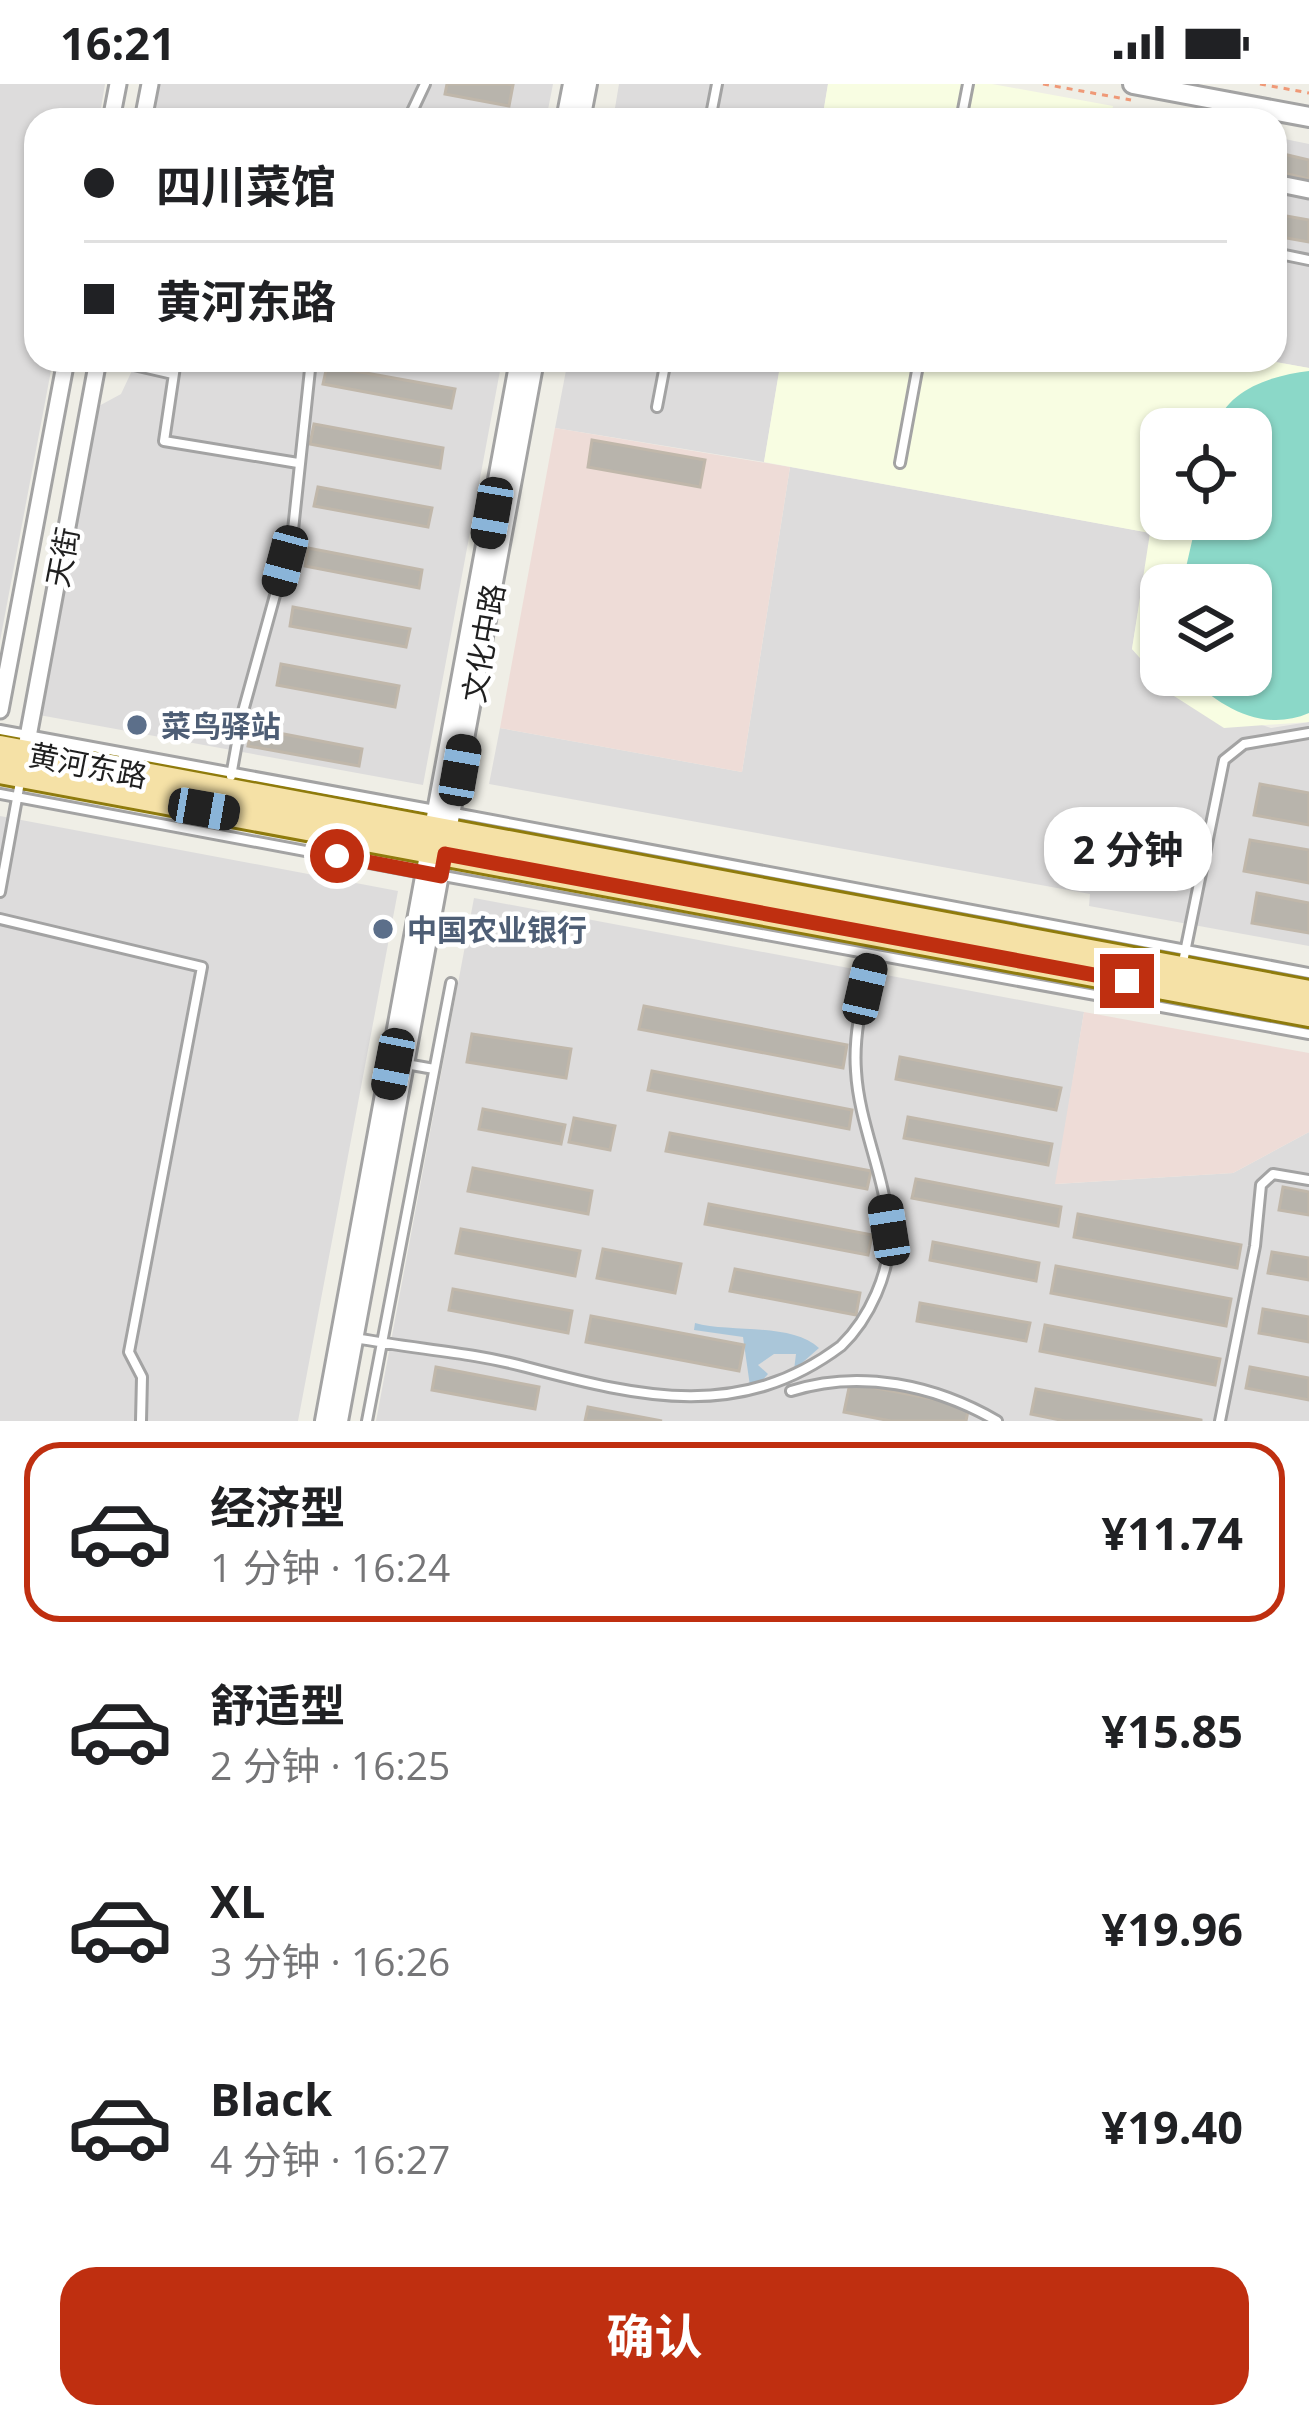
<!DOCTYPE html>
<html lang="zh">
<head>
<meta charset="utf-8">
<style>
  :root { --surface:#fff; --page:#f6f6f6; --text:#202124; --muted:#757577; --line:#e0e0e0; --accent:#bf2f10 }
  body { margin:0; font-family:"Open Sans","Noto Sans SC",sans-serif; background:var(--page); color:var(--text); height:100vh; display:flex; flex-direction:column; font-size:45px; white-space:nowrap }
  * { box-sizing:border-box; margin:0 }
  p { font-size:39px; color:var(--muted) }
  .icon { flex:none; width:66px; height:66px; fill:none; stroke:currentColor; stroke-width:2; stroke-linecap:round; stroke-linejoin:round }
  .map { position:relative; height:1337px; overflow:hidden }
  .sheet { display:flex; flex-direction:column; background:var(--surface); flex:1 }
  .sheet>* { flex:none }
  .top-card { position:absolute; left:24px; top:24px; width:1263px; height:264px; border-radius:36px; box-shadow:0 3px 9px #0004; display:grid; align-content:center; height:264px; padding:0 60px; background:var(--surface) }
  .buttons { position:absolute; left:1140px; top:324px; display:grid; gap:24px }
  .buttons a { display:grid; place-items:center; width:132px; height:132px; border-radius:24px; background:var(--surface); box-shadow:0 3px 9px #0004; font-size:60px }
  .end { position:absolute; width:54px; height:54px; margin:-27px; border:15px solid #bf2f10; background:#fff; box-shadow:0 0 0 6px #fff }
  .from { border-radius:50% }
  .bubble { position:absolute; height:84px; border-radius:36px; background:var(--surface); box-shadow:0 3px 9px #0004; font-size:39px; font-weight:700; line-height:84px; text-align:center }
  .car { position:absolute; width:36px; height:72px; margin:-36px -18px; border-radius:15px; box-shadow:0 0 9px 3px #0007; background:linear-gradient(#222 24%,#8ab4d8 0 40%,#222 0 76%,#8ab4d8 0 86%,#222 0) }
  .top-card b { display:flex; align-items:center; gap:42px; height:114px; font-size:45px }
  .top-card b+b { border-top:3px solid var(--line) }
  .top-card i { width:30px; height:30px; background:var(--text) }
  ul { padding:21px 0 0; list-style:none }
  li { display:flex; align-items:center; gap:36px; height:180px; margin:0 24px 18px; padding:0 36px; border:6px solid transparent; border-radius:36px }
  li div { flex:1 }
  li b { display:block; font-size:45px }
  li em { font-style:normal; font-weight:700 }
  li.current { border-color:var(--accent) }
  li>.icon { width:108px; height:108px; stroke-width:1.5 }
  .action { display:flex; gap:24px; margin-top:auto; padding:24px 60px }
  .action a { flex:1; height:138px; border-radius:36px; background:var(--accent); color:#fff; font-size:48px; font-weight:700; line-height:138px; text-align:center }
  .status { display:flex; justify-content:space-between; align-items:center; height:84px; padding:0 60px; background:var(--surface); direction:ltr }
  .status svg { height:33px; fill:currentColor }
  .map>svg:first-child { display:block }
  .residential { fill:#dddcdc }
  .commercial { fill:#eedcd7 }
  .education { fill:#f8fde2; fill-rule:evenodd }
  .pitch { fill:#8bd8c8 }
  .water { fill:#aac6d9 }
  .building { fill:#b8b4ac; stroke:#c0b7aa; stroke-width:3 }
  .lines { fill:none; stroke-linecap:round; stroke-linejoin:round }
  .service-casing { stroke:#a3a3a3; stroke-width:14 }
  .minor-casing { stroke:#a3a3a3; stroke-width:21 }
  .tertiary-casing { stroke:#a3a3a3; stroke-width:24 }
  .primary-casing { stroke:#8f7b0c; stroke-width:30 }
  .path { stroke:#ef9977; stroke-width:3; stroke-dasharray:6 6; stroke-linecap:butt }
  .service { stroke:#fff; stroke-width:8 }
  .minor { stroke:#fff; stroke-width:15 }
  .tertiary { stroke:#fff; stroke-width:18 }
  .primary { stroke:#f5e1a6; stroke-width:24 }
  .route { stroke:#bf2f10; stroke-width:15 }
  .service-dot { fill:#5c6f8a; stroke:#fff; stroke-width:4.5 }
  .labels { text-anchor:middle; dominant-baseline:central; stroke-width:9; stroke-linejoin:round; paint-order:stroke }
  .street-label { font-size:30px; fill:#1f1f1f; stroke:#fff }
  .service-label { font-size:30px; font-weight:bold; fill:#4e5e75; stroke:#fff; text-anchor:start }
</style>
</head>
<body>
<div class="status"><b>16:21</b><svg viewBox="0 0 49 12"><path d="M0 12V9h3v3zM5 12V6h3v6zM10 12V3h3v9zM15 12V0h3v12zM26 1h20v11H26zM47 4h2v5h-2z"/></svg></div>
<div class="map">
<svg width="1309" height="1337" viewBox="0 0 1309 1337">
  <rect width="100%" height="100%" fill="#efeee6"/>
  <path class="residential" d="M0,0h105l-6,36h-63v240h17l-53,281z
    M156,0h397l-7,36h-397z
    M619,0h209l-6,36h-209z
    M1275,53l34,7v224l-44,-8h10z
    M137,276h365l-79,425 -384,-70 58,-308 24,-13z
    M568,276h213l-17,102 -209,-34z
    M790,383l361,66 -19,116 42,47 97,32 38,-6v224l-220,-40 1,-12 -601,-110 11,-56 242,44z
    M0,732l398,75 -100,530h-298z
    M474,814l610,114 -28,172 177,-11 76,-41v289h-933z"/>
  <path class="commercial" d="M555,344l235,39 -48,305 -242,-44z
    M1084,928l225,41v79l-76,41 -178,11z"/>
  <path class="education" d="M828,0h164l121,22 -3,14h-288z
    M781,276h484l44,8v354l-85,6 -50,-32 -42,-47 18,-116 -386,-71zM1161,345h90v90h-90zM1161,501h90v90h-90z"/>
  <path class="pitch" d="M1309,287v342c-46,20 -90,-6 -121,-38h63v-90h-69l15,-66h54v-90h-35c9,-40 58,-54 93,-58z"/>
  <path class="water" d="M695,1239c33,10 97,-1 124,25l-25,22 2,-16h-22l-16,11 10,9 -17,19 -8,-56 -49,-7z"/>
  <path class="building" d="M447,0h59l7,1 -4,21 -64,-12z
    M1275,68l34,8v19l-34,-8z
    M1275,130l34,6v22l-34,-6z
    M327,282l128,23 -4,19 -128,-24z
    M314,340l129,24 -3,20 -130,-24z
    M592,356l113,20 -5,27 -112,-20z
    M318,403l114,21 -4,19 -114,-21z
    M308,464l114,22 -3,18 -114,-22z
    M293,523l117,22 -4,18 -116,-21z
    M281,580l118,22 -4,21 -118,-22z
    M252,644l110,21 -3,17 -111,-20z
    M1260,700l49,9v32l-55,-10z
    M1250,756l59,10v33l-65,-12z
    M1257,809l52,10v30l-57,-10z
    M644,922l203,39 -4,23 -204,-39z
    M472,950l99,15 -5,29 -99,-16z
    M900,973l161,31 -5,22 -160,-31z
    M652,987l200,39 -3,19 -201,-39z
    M483,1025l82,16 -4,19 -82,-15z
    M908,1033l144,27 -4,21 -144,-27z
    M574,1034l41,8 -5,24 -41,-8z
    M670,1049l201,38 -4,18 -201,-38z
    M473,1084l119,23 -4,23 -120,-23z
    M916,1095l145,28 -3,19 -146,-28z
    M1283,1103l26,5v23l-30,-5z
    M709,1120l163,31 -4,20 -163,-31z
    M1078,1130l163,31 -4,23 -163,-31z
    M461,1145l119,22 -5,25 -119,-23z
    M933,1158l106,21 -3,18 -106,-21z
    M603,1165l78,15 -6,29 -78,-15z
    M1272,1168l37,6v22l-41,-7z
    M1056,1182l175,33 -5,27 -175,-33z
    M735,1185l125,24 -4,22 -126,-24z
    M453,1205l119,22 -4,22 -119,-23z
    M920,1219l110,20 -4,18 -109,-20z
    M1263,1225l46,8v25l-50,-9z
    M591,1232l153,29 -5,26 -153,-29z
    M1045,1241l175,34 -5,26 -175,-34z
    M436,1283l103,20 -4,22 -103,-19z
    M1250,1283l59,11v22l-63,-12z
    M850,1299l119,23 -3,15h-75l-47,-9z
    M1036,1305l165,31v1h-136l-34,-7z
    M588,1323l74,14h-77z"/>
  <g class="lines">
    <g class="service-casing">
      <path id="service" d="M408,36l17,-36
        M710,36l7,-36
        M961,36l7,-36
        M1275,169l34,7
        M112,276l61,14
        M176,276l-12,81 134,22
        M657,323l9,-47
        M900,379l19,-103
        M0,646l435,80
        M231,692l11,-61 51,-185 18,-170
        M0,710l423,79
        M449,728l860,161
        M438,791l871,159
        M0,808l20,-110
        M0,835l202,48 -73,385 13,25 -1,44
        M1182,883l42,-207 20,-16 65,-11
        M406,980l28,5
        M356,1254c56,11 115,14 170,29 117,31 215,54 315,-21 28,-27 50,-74 48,-114 -3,-55 -30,-107 -33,-161 -3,-40 8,-77 17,-116
        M791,1307c69,-22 144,-6 206,30
        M367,1337l84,-438
        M1220,1337l35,-175 6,-61 12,-11 36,6"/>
    </g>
    <g class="minor-casing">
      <path id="minor" d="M111,36l7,-36
        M143,36l7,-36
        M1275,99l34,7
        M0,626l66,-350
        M25,669l73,-393"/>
    </g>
    <g class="tertiary-casing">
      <path id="tertiary" d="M1133,0l176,33
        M566,36l7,-36
        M580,36l7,-36
        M325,1337l195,-1061
        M338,1337l196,-1061"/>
    </g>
    <g class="primary-casing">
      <path id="primary" d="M0,664l1309,245
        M0,687l1309,243"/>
    </g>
    <path class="path" d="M1043,0l88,16
      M1260,0l49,9"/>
    <use href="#service" class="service"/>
    <use href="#minor" class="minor"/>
    <use href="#tertiary" class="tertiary"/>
    <use href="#primary" class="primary"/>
  </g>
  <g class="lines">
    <path class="route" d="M337,772l104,20 4,-22 682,127"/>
  </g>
  <g class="service-dot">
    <circle cx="137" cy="641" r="12"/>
    <circle cx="383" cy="845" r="12"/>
  </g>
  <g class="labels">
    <g class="street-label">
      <text transform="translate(62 473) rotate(-79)">天街</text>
      <text transform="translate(483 559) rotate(-80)">文化中路</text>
      <text transform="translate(88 681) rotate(11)">黄河东路</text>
    </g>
    <g class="service-label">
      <text x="161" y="641">菜鸟驿站</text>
      <text x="407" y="845">中国农业银行</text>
    </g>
  </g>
</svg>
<div class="buttons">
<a><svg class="icon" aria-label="locate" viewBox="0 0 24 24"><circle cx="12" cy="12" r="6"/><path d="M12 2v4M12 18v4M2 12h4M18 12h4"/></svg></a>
<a><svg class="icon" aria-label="layers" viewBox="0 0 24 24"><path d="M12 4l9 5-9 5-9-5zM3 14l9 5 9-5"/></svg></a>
</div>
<i class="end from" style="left:337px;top:772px"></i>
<i class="end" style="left:1127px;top:897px"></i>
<div class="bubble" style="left:1044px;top:723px;width:168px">2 分钟</div>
<i class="car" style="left:492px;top:429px;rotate:190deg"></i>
<i class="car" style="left:285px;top:477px;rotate:195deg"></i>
<i class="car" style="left:460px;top:686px;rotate:10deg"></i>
<i class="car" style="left:204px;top:725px;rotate:100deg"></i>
<i class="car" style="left:865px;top:905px;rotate:13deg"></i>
<i class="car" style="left:393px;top:980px;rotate:191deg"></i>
<i class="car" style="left:889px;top:1146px;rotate:351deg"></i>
<div class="top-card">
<b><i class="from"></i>四川菜馆</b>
<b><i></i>黄河东路</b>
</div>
</div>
<section class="sheet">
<ul>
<li class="current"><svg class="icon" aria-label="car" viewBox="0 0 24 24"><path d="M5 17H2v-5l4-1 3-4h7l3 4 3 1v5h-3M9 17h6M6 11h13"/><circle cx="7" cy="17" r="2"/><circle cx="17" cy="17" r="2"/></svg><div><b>经济型</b><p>1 分钟 · 16:24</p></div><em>¥11.74</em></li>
<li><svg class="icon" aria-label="car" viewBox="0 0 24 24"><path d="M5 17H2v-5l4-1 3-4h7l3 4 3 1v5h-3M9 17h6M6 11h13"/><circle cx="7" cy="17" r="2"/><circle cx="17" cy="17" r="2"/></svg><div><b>舒适型</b><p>2 分钟 · 16:25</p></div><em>¥15.85</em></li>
<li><svg class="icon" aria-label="car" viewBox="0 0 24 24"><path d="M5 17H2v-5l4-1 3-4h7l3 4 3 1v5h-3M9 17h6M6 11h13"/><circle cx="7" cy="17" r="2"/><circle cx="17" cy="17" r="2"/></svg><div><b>XL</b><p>3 分钟 · 16:26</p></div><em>¥19.96</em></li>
<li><svg class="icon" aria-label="car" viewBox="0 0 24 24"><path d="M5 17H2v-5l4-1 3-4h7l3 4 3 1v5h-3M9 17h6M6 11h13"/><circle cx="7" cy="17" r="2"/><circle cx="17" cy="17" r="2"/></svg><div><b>Black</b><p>4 分钟 · 16:27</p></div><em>¥19.40</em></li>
</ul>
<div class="action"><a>确认</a></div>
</section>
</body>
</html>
